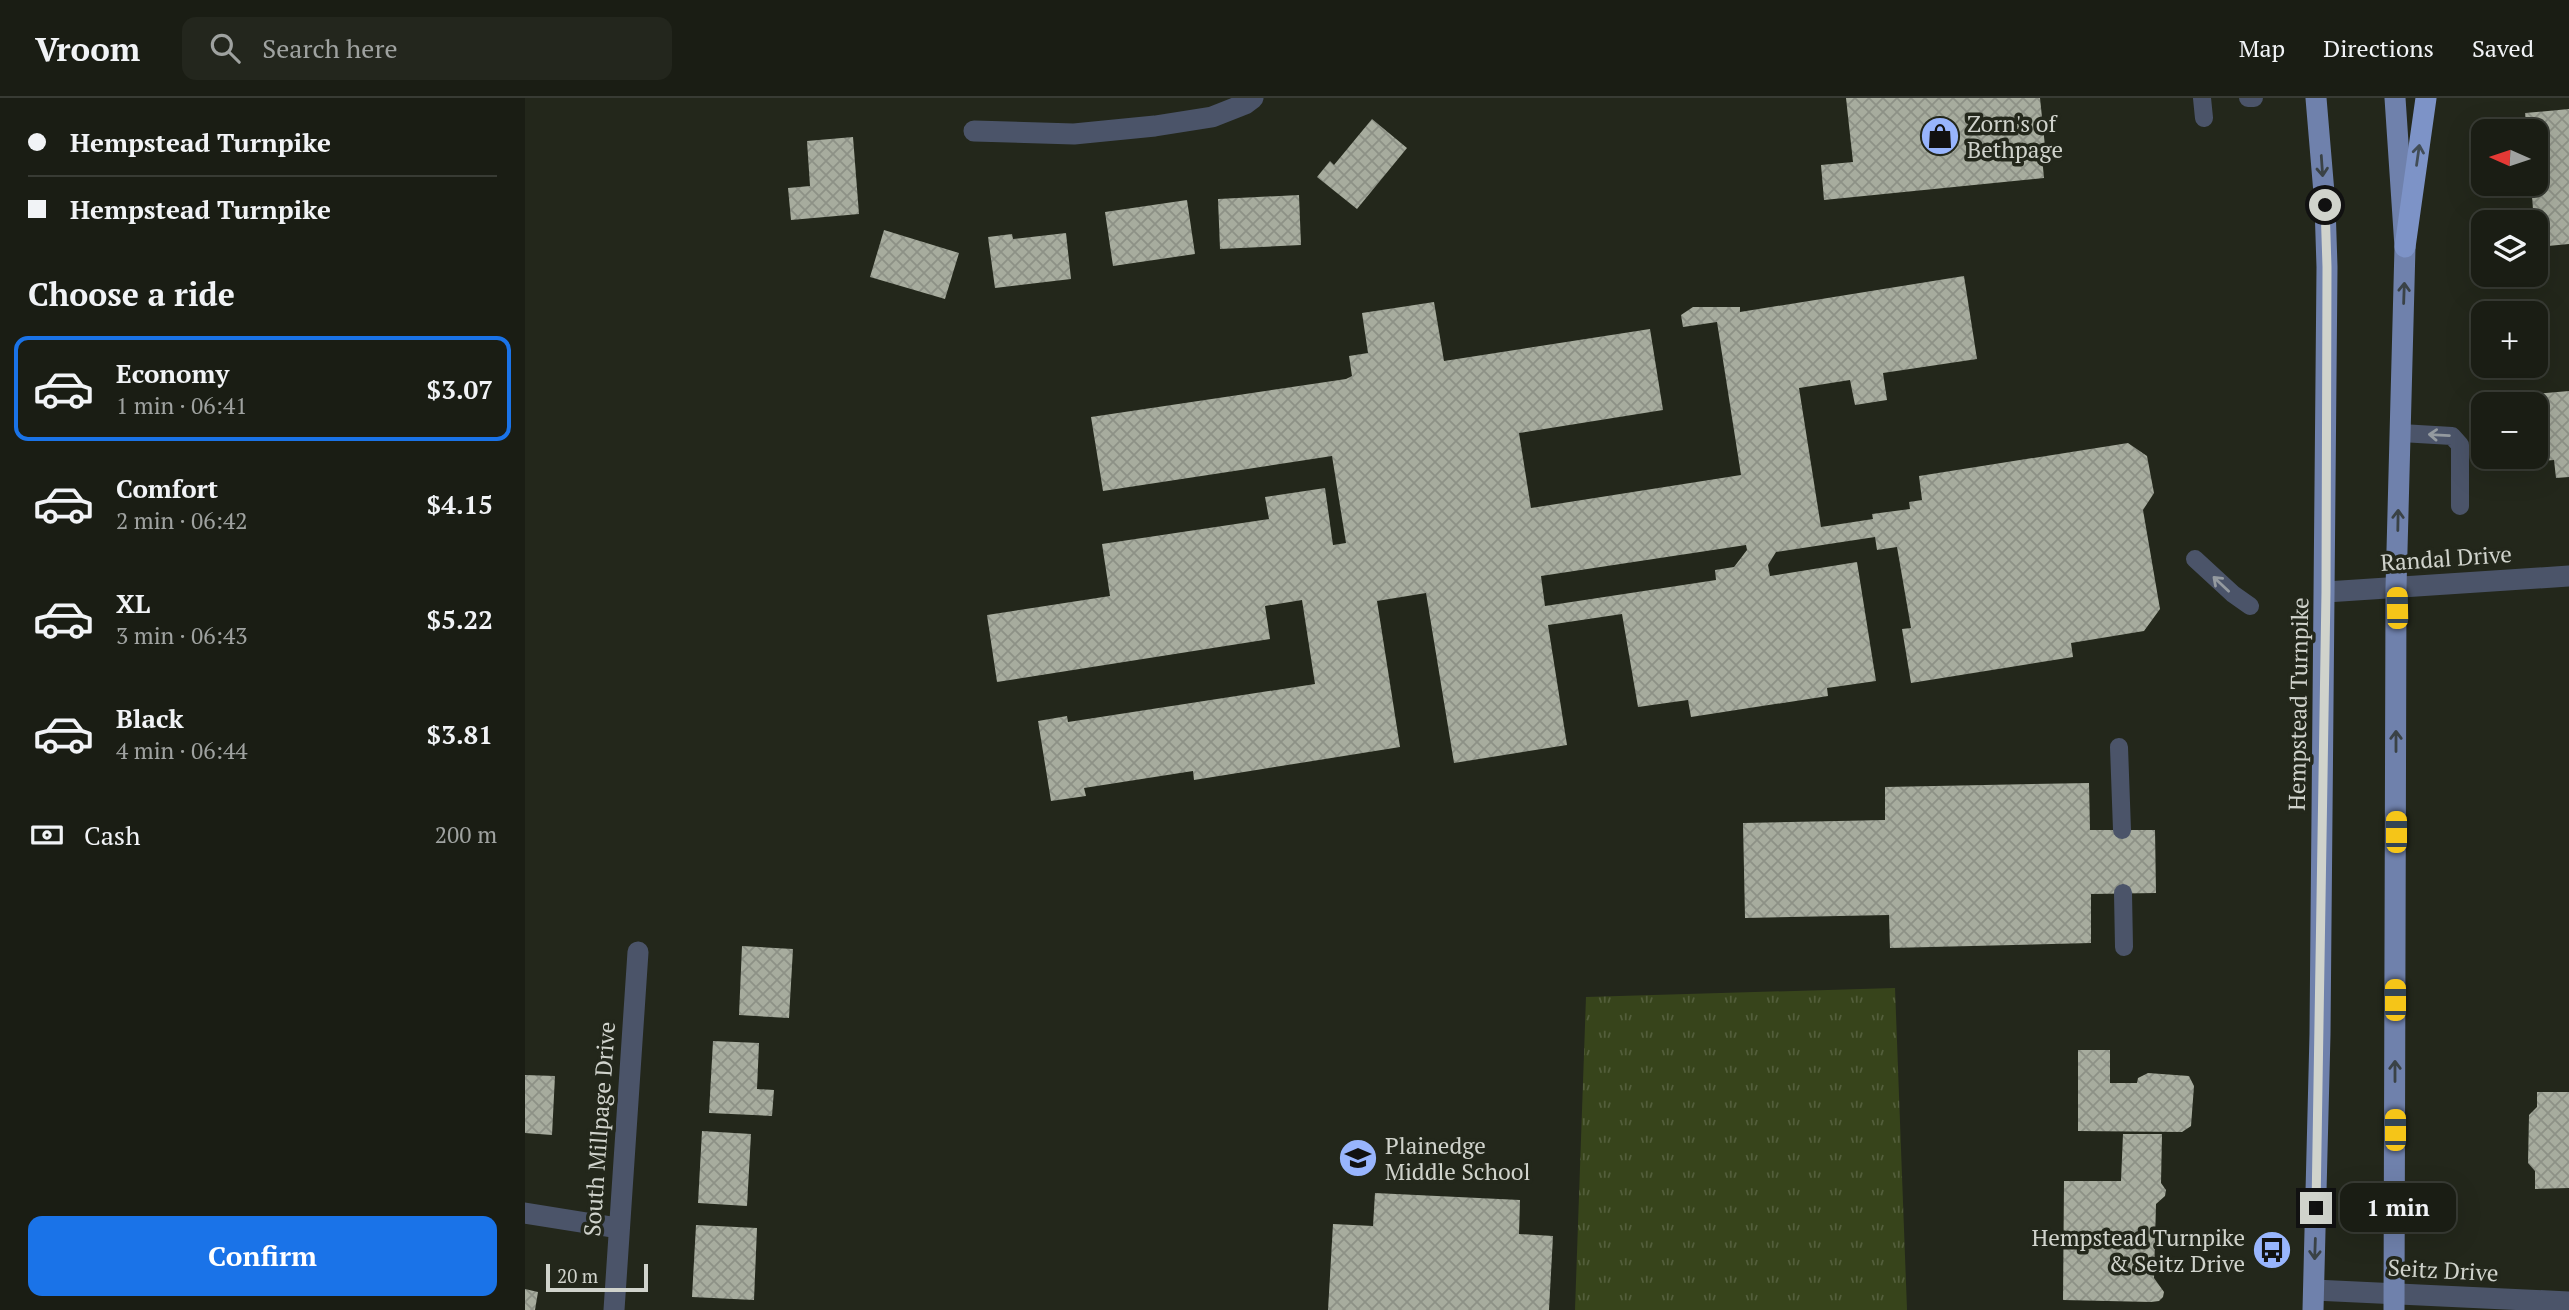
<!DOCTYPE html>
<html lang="en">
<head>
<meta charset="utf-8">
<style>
  :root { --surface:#1a1d14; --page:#23261d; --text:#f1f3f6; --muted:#9fa2a0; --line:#383b34; --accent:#1a73e8 }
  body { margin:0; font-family:"PT Serif",serif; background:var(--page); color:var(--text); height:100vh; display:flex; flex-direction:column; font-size:26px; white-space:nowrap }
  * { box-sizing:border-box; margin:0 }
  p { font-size:23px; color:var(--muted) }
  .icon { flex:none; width:38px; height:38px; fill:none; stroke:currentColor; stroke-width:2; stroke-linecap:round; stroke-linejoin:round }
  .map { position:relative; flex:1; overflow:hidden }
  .panel { display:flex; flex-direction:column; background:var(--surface); width:525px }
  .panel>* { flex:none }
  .hud { display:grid; align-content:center; height:154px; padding:0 28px; background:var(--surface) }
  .needle { width:46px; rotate:273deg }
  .fabs { position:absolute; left:1946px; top:21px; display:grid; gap:14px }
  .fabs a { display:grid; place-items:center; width:77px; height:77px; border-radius:14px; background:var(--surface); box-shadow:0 7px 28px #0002,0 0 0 2px var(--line); font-size:35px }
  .scale { position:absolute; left:21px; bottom:18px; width:102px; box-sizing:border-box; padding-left:7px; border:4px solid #d0d3cc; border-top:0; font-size:19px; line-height:24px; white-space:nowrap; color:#d0d3cc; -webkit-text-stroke:5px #23271b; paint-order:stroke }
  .end { position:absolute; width:32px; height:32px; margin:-16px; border:9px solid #d0d3cc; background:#111; box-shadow:0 0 0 4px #111 }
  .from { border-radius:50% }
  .bubble { position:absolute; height:49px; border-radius:14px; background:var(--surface); box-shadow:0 7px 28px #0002,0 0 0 2px var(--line); font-size:23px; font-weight:700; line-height:49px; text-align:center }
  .car { position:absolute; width:21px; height:42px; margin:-21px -10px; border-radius:9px; box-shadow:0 0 5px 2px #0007; background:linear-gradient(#f5c518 24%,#345 0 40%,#f5c518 0 76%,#345 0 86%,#f5c518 0) }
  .hud b { display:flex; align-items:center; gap:24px; height:66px; font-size:26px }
  .hud b+b { border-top:2px solid var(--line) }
  .hud i { width:18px; height:18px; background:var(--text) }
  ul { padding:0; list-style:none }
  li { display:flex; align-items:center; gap:21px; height:105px; margin:0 14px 10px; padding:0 14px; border:4px solid transparent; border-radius:14px }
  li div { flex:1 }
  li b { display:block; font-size:26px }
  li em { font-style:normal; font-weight:700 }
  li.active { border-color:var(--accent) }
  li>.icon { width:63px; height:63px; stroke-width:1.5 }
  h2 { padding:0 28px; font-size:32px; line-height:84px }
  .pay { display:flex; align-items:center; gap:18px; height:77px; padding:0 28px; font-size:26px }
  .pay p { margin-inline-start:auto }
  .cta { display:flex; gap:14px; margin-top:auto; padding:14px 28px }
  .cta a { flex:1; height:80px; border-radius:14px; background:var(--accent); color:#fff; font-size:28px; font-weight:700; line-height:80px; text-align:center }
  header { display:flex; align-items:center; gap:42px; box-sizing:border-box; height:98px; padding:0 35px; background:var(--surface); border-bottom:2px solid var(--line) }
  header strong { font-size:33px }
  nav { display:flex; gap:38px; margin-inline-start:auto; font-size:24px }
  .search { width:490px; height:63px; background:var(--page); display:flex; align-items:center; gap:18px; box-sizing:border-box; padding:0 24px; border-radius:14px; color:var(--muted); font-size:26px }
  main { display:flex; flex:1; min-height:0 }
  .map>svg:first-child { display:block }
  .park { fill:url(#park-tufts) }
  .building { fill:url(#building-cross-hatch); fill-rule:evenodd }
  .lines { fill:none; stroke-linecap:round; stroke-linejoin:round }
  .lane { stroke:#4b5469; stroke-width:18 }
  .street { stroke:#4b5469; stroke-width:21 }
  .primary { stroke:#6f81ac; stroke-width:21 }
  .highway { stroke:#7d93c7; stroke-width:21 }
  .oneway { stroke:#424d57 }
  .oneway2 { stroke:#3a4246 }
  .oneway3 { stroke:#949a9f }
  .route { stroke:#d0d3cc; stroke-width:9 }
  .labels { text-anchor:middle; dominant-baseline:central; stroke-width:7; stroke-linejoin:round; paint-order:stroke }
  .poi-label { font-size:23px; fill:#d0d3cc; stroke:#23271b; text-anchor:start }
  .street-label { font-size:23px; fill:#d0d3cc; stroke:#23271b }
</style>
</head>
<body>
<header>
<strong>Vroom</strong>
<div class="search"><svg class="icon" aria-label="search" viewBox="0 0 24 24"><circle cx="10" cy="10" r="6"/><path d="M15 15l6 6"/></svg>Search here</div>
<nav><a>Map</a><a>Directions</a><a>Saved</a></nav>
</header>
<main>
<section class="panel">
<div class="hud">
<b><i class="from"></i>Hempstead Turnpike</b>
<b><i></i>Hempstead Turnpike</b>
</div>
<h2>Choose a ride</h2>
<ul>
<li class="active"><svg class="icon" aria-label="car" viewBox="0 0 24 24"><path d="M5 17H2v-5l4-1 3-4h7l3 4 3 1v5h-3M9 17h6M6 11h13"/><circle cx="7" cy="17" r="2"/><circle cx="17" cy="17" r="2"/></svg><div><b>Economy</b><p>1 min · 06:41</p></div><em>$3.07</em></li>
<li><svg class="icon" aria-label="car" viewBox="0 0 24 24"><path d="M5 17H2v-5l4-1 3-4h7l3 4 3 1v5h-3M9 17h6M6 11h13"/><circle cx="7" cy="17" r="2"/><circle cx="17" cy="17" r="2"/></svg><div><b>Comfort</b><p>2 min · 06:42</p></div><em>$4.15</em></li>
<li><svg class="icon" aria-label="car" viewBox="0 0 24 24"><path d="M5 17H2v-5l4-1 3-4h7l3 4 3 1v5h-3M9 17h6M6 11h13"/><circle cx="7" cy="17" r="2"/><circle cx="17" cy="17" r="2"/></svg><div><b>XL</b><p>3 min · 06:43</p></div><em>$5.22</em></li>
<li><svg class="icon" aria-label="car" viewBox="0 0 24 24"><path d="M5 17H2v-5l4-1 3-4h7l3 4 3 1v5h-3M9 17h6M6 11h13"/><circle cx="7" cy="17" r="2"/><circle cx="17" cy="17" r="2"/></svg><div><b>Black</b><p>4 min · 06:44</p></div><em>$3.81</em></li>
</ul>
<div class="pay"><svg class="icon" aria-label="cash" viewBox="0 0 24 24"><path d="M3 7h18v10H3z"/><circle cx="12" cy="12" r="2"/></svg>Cash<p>200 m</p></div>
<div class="cta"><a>Confirm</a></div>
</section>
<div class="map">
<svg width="2044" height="1212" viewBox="0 0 2044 1212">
  <defs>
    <pattern id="park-tufts" width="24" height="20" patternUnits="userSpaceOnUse" patternTransform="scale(1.75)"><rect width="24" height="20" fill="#37441b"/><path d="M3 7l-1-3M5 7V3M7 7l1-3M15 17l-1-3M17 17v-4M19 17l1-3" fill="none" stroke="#535e3b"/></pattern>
    <pattern id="building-cross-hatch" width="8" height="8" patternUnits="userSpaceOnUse" patternTransform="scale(1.75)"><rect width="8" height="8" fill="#a7ac9e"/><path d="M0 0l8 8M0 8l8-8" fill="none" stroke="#8d9186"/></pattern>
  </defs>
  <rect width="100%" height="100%" fill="#23271b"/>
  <path class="park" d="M1370,890l12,322h-332l11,-313z"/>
  <path class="building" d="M1321,0h194l6,58 -4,1 2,21 -220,22 -3,-35 32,-3z
    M2044,11v135l-33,3v-25h-2l-3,-38h5v-53h-9l-2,-18z
    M847,21l35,29 -50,61 -40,-32 13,-16 4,4z
    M328,39l6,77 -68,6 -3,-32 22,-2 -3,-45z
    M774,97l2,50 -81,4 -2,-50z
    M662,102l8,54 -82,12 -8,-54z
    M359,132l75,23 -14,46 -75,-22z
    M541,135l5,46 -76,9 -7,-51 24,-3 1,5z
    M1439,178l13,83 -94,14 4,27 -32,5 -5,-25 -51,8 22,139 52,-8 -1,-5 38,-5 -1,-7 13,-2 -3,-24 209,-33 19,13 7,37 -11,17 17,99 -16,22 -73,12 2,14 -162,26 -9,-54 9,-1 -14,-81 -20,3 -2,-13 -99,15 -8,13 2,11 87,-14 19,119 -49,7 1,8 -137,21 -3,-17 -50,7 -16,-93 -74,11 19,120 -113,18 -28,-170 -49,8 23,146 -206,33 -1,-9 -109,17 2,8 -35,5 -13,-80 29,-5 1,6 247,-38 -13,-84 -37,6 5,33 -273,43 -10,-67 123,-19 -8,-52 167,-25 -4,-22 60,-9 8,57 13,-2 -14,-87 -229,35 -12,-74 255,-38 6,-3 -3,-20 19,-3 -6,-40 72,-11 10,59 206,-32 13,81 -144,23 12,75 210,-33 -24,-153 -34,5 -2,-12 12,-8h47v5zM1221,447l1,5 -13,17 -19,3 1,10 -171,26 -4,-30z
    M2044,293v86l-13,1 -2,-18 -26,2 -1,-5h9v-53h-13v-9z
    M1564,685l1,47h65l1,63 -65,1v49l-201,5 -1,-33 -144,3 -2,-95 142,-3v-33z
    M217,848l51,3 -4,69 -50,-3z
    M188,943l46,2 -2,46 17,1 -2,26 -63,-3z
    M1553,952h32v33h27l1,-5 10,-5 41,3 5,10 -3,40 -9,6 -104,-1z
    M0,977l30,1 -3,59 -27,-2z
    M2012,994h32v96l-34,1v-18l-7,-8 1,-48 8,-8z
    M177,1033l49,3 -4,72 -49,-3z
    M1598,1036h39l-1,49 5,7 -1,6 -9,8 -2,74 10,14 -1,5 -4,4 -8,1 -88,-2 1,-119h57z
    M850,1095l145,7 -1,34 34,2 -4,74h-221l5,-86 40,2z
    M171,1127l61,3 -3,72 -62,-3z
    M0,1191l13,3 -3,18h-10z"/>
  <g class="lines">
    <path class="lane" d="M1677,0l2,20
      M1723,0h6
      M1876,335l51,3 8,9v61
      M1670,461l38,35 17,12
      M1594,649l3,83
      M1598,795l1,54"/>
    <path class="street" d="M449,33l100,3 81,-8 57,-9 33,-13 8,-6
      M1801,494l243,-16
      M0,1115l93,15
      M1789,1192l255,12
      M89,1212l24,-358"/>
    <path class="primary" d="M1788,1212l7,-276 7,-767 -2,-62 -9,-107
      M1869,1212l2,-722 9,-341 -10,-149"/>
    <path class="highway" d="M1880,149l21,-149"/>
  </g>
  <defs><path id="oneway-shaft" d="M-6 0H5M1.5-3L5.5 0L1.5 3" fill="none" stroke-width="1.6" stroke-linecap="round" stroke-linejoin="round" transform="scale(1.75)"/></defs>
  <use class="oneway" href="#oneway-shaft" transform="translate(1893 57) rotate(-82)"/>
  <g class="oneway2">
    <use href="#oneway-shaft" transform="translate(1797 68) rotate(86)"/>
    <use href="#oneway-shaft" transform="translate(1879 195) rotate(-88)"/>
    <use href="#oneway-shaft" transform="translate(1873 422) rotate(-89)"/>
    <use href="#oneway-shaft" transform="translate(1871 643) rotate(-90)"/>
    <use href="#oneway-shaft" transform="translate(1870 973) rotate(-90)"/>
    <use href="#oneway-shaft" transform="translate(1790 1151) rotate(92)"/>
  </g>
  <g class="oneway3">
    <use href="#oneway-shaft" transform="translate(1914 337) rotate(-177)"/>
    <use href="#oneway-shaft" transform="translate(1696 486) rotate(-137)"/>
  </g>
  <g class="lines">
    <path class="route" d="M1791,1110l10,-616 1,-325 -2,-62"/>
  </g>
  <defs>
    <g id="shop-disc" transform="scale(2.0125)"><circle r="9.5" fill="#98b5fd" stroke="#23271b"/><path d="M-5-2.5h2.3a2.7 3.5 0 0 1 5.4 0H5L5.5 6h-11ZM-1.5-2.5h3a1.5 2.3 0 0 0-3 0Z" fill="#111"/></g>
    <g id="school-disc" transform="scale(2.0125)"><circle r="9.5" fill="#98b5fd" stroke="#23271b"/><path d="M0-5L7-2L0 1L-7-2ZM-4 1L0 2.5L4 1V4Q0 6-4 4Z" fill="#111"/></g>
    <g id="bus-disc" transform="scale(2.0125)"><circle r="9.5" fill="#98b5fd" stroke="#23271b"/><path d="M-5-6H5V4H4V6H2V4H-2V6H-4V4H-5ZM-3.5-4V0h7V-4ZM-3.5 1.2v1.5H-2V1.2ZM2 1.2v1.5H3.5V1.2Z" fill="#111"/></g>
  </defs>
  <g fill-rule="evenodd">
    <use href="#shop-disc" x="1415" y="38"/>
    <use href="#school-disc" x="833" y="1060"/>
    <use href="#bus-disc" x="1747" y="1152"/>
  </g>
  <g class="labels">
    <g class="poi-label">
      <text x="1442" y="25">Zorn's of<tspan x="1442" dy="26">Bethpage</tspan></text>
      <text x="860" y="1047">Plainedge<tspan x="860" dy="26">Middle School</tspan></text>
      <text x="1720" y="1139" text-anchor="end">Hempstead Turnpike<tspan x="1720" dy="26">&amp; Seitz Drive</tspan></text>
    </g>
    <g class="street-label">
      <text transform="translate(1921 460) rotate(-4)">Randal Drive</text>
      <text transform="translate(1773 606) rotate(-89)">Hempstead Turnpike</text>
      <text transform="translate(74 1031) rotate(-86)">South Millpage Drive</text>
      <text transform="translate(1918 1172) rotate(3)">Seitz Drive</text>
    </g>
  </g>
</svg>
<div class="fabs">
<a><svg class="needle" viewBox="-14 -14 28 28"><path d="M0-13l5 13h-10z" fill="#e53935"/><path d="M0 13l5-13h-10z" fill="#9fa2a0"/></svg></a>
<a><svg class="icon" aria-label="layers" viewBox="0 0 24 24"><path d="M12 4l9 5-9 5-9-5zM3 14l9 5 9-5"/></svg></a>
<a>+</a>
<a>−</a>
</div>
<div class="scale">20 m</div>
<i class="end from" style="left:1800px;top:107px"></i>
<i class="end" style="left:1791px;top:1110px"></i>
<div class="bubble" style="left:1815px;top:1085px;width:116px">1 min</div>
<i class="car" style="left:1872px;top:510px;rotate:359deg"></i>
<i class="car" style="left:1871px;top:734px;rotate:0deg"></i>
<i class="car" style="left:1870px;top:902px;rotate:0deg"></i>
<i class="car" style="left:1870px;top:1032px;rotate:0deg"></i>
</div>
</main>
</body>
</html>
